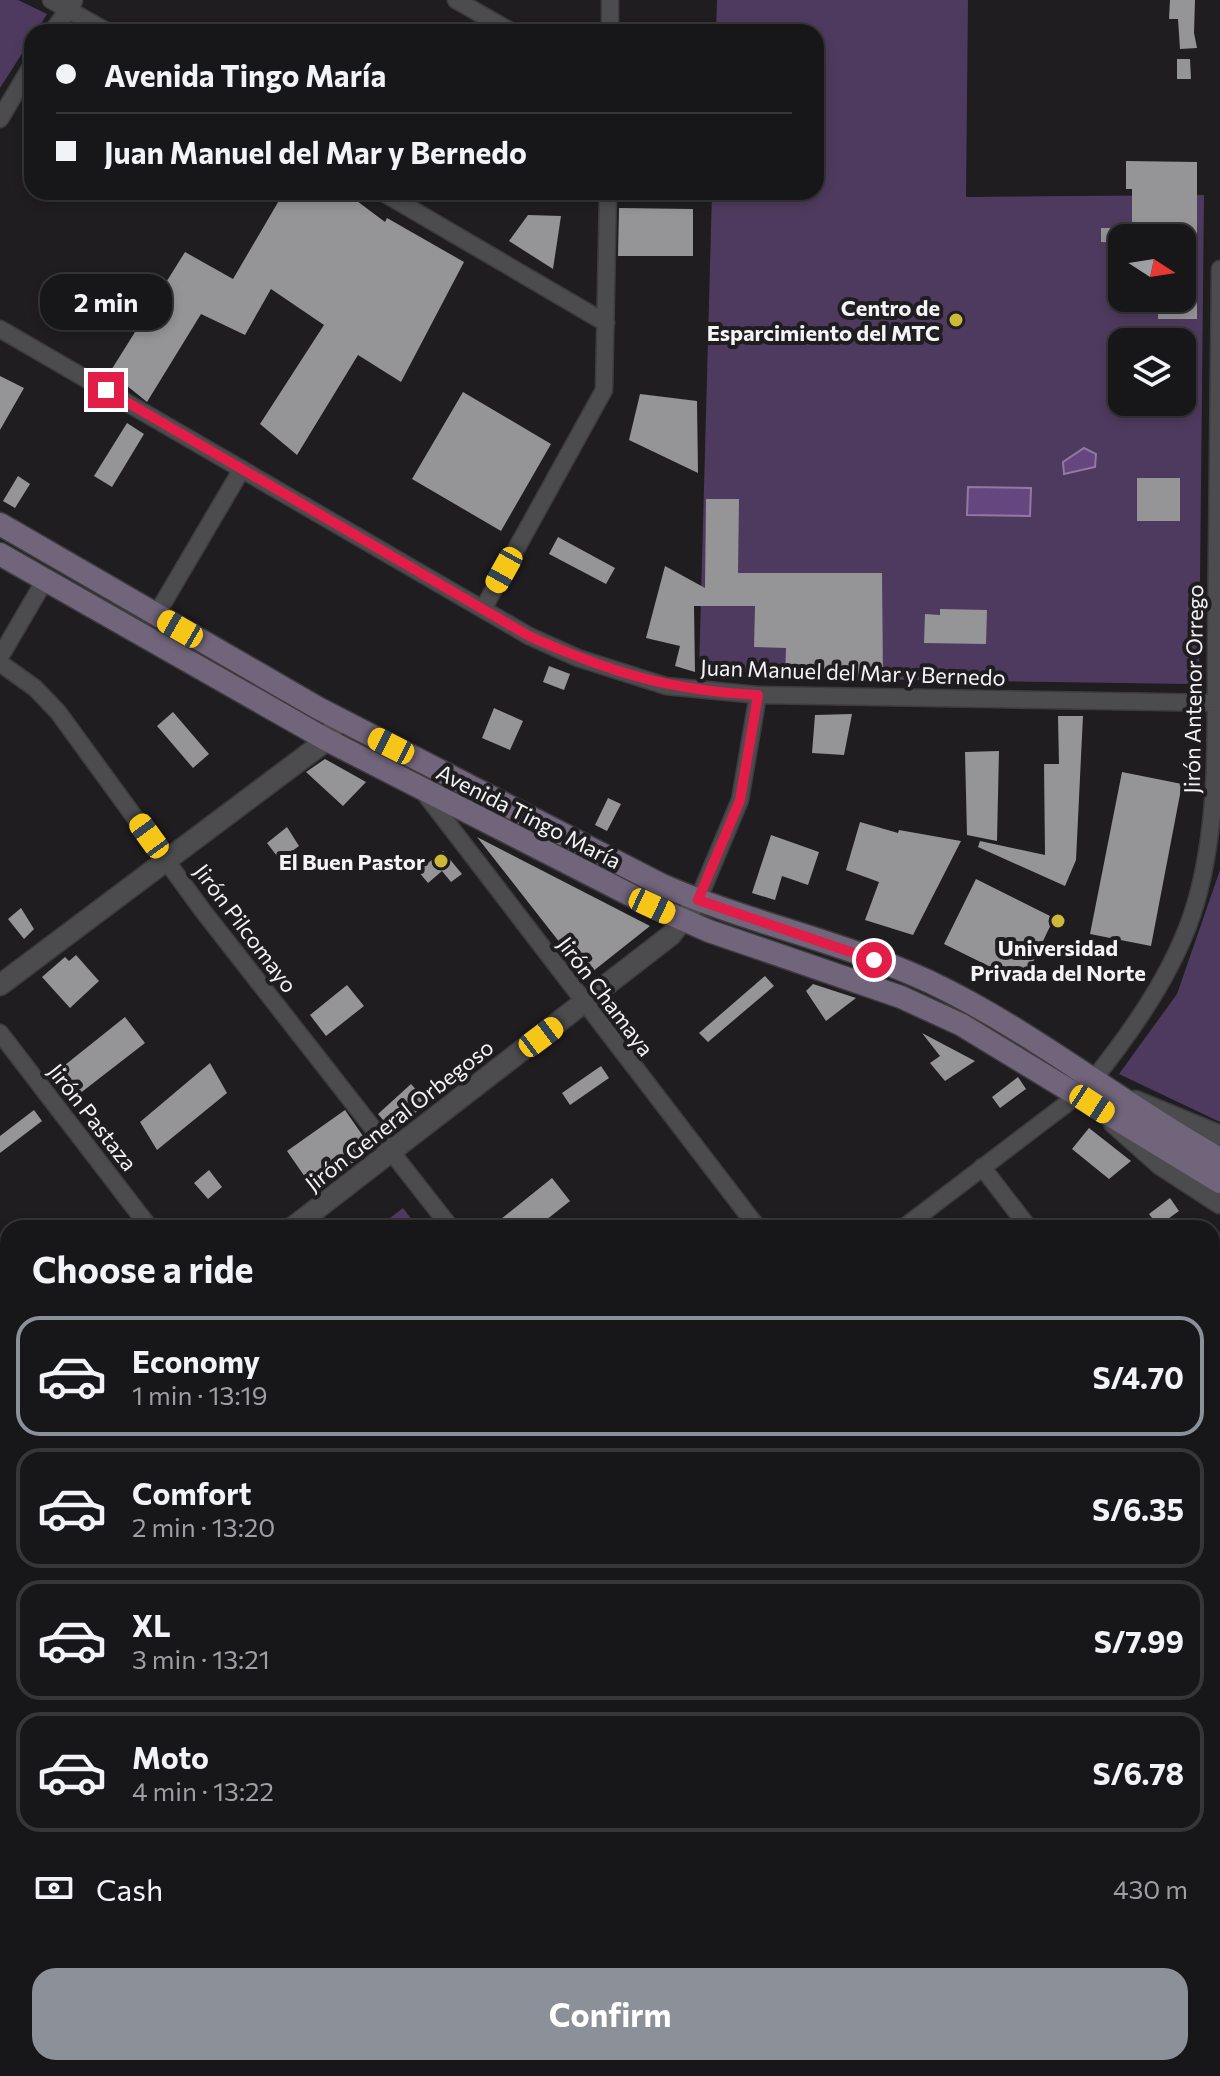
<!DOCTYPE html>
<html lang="en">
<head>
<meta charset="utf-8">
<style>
  :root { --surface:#171618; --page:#242325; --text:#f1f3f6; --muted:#9e9fa2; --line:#363537; --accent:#8c9099 }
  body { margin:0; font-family:Commissioner,sans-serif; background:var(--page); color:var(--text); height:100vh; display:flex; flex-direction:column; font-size:30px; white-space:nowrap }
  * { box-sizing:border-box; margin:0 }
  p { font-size:26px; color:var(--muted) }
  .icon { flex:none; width:44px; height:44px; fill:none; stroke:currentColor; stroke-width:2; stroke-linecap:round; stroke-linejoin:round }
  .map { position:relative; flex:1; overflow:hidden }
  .panel { position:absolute; left:0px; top:1220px; width:1220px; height:856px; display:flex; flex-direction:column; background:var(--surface); border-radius:24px 24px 0 0; box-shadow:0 4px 12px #0003,0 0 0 2px var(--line) }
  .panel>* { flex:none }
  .hud { position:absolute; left:24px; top:24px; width:800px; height:176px; border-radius:24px; box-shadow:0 4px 12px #0003,0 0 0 2px var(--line); display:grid; align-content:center; height:176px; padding:0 32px; background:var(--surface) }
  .needle { width:52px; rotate:102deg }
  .fabs { position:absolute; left:1108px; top:224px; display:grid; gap:16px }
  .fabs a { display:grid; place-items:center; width:88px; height:88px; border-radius:16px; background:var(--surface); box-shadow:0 4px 12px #0003,0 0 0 2px var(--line); font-size:40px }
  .end { position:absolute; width:36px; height:36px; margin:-18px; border:10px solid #e11d48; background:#fff; box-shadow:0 0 0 4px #fff }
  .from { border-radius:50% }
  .bubble { position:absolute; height:56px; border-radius:24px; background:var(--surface); box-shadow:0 4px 12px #0003,0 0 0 2px var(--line); font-size:26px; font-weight:700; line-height:56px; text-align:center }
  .car { position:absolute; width:24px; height:48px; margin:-24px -12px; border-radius:10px; box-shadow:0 0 6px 2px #0007; background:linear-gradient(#f5c518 24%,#345 0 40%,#f5c518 0 76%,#345 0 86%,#f5c518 0) }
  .hud b { display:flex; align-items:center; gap:28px; height:76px; font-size:30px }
  .hud b+b { border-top:2px solid var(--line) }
  .hud i { width:20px; height:20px; background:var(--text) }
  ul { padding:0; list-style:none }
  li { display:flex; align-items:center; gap:24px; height:120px; margin:0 16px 12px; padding:0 16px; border:4px solid var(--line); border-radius:24px }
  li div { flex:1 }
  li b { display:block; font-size:30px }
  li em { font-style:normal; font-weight:700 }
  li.selected { border-color:var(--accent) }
  li>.icon { width:72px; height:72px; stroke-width:1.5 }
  h2 { padding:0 32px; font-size:36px; line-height:96px }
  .pay { display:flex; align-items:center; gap:20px; height:88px; padding:0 32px; font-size:30px }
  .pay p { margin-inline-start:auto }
  .action { display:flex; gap:16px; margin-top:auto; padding:16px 32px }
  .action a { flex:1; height:92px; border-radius:24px; background:var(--accent); color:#fff; font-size:32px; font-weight:700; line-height:92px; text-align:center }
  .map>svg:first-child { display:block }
  .green { fill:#4e3a5e; fill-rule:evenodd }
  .water { fill:#66467f; stroke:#917aa2; stroke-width:2 }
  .building { fill:#959497 }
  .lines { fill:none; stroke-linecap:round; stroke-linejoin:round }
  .minor-casing { stroke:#3d3b3e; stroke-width:19 }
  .tertiary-casing { stroke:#3d3b3e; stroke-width:23 }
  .secondary-casing { stroke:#3d3b3e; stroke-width:25 }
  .minor { stroke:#4c4b4e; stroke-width:16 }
  .tertiary { stroke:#4c4b4e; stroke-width:20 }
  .secondary { stroke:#71657c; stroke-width:22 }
  .route { stroke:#e11d48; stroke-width:10 }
  .poi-dot { fill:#cfb837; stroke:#1f1d20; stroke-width:3 }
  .labels { text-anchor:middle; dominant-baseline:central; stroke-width:8; stroke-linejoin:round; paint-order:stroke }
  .poi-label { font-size:22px; font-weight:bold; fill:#f4f3f5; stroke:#1f1d20; text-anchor:end }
  .street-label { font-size:22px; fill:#f4f3f5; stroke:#1f1d20 }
</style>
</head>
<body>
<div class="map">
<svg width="1220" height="2076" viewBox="0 0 1220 2076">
  <rect width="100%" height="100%" fill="#1f1d20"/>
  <path class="green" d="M0,0h18l29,14 -11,18h-4v6l-32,50z
    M717,0h251l-2,197 238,-2 -5,482 -9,7 -422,-6 -69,-6 13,-480h104v-160h-100zM1122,238h60v60h-60zM1122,342h60v60h-60z
    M1220,870v252l-101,-48 58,-80z
    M403,1208l15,20h-41z"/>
  <path class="water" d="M1084,448l12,6 -1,13 -31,7 -1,-12z
    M968,487l63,1 -1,28 -63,-1z"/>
  <path class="building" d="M1170,0h25l-1,33 3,15 -17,1 -2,-30h-9z
    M1177,59h13l1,20h-14z
    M1126,161l71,1v157h-39v-21h24v-60h-50v-49h-6z
    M284,192h61l40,30 2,-4 77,44 -63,120 -43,-27 -61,100 -37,-31 64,-99 -53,-36 -26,46 -44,-21 -54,88 -37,-30 75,-120 48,27z
    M619,208l74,1v47h-75z
    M528,215l33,1 -8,53 -44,-28z
    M1101,228h21v15l-21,-1z
    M0,376l24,12 -24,42z
    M463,392l88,52 -50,87 -89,-52z
    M640,394l57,7 1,72 -69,-33z
    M127,423l17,11 -32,53 -18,-11z
    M18,476l12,8 -15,24 -12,-7z
    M1137,478h43v43h-43z
    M706,499h33l-1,74h144l1,105 -98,-3 1,-27 -32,-1 1,-41h-61l1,66 -20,-6 5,-20 -34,-8 19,-72 40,22z
    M558,537l57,31 -9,16 -57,-30z
    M940,609l47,1 -1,34 -62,-1 1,-29 15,1z
    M549,666l21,8 -6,16 -21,-8z
    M494,708l29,13 -13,29 -28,-12z
    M173,712l36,42 -16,14 -36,-42z
    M852,714l-8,41 -32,-2 3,-38z
    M1058,716h25l-7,144 -11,26 -87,-39 2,-6 65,14 -1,-91h15z
    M999,751l-2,90 -30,-6 -2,-83z
    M325,759l41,23 -23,24 -37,-34z
    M1122,772l60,12 -31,162 -61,-12z
    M608,798l13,6 -14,27 -12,-6z
    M860,822l38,11 1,-3 62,11 -48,94 -48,-15 14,-38 -33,-12z
    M287,827l12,19 -19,14 -13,-17z
    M771,835l48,17 -11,33 -26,-9 -7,24 -23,-7z
    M477,837l173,89 -58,46 -10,-1z
    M443,851l19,23 -11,8 -9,-11 -14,12 -10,-12z
    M976,879l78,39 -31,65 -79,-39z
    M21,908l13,21 -10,10 -16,-20z
    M76,955l23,26 -29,27 -28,-31 23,-20 4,4z
    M765,976l9,10 -66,56 -9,-9z
    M813,984l43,14 -30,23 -20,-30z
    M347,985l17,21 -38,30 -16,-21z
    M125,1017l20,26 -71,55 -19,-25z
    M922,1033l53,28 -30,20 -15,-18 10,-7z
    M210,1063l17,30 -70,57 -17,-28z
    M601,1066l8,12 -39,27 -8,-12z
    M1018,1077l8,12 -26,19 -8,-11z
    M411,1084l16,18 -33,31 -16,-19z
    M34,1110l8,11 -42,32v-17z
    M345,1110l27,39 -58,41 -27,-39z
    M1089,1128l42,33 -22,18 -37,-30z
    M209,1170l13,17 -14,12 -14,-16z
    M552,1178l18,23 -34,27h-46z
    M1170,1198l9,13 -21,15 -9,-12z"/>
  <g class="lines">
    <g class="minor-casing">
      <path id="minor" d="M51,0l57,32
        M456,0l56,32
        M52,32l22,-31
        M610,32v-32
        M0,119l32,-54
        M382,192l224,131
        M0,329l529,307 49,22 88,28 92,9 462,8
        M483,609l121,-219 4,-198
        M156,615l86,-146
        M0,657l45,-77
        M0,663l35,25 23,24 145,199 248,317
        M422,790l336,438
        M698,900l42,-100 18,-105
        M0,1033l150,195
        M1093,1080c44,-55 89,-120 106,-189 21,-82 16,-169 17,-253 2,-123 2,-246 4,-369
        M982,1167l47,61
        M903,1228l175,-133
        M1212,1467l8,11
        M0,1698l8,-6
        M1212,1815l8,10
        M479,2068l6,8
        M797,2068l6,8
        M1095,2068l6,8
        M990,2076l10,-8"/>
    </g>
    <g class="tertiary-casing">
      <path id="tertiary" d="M0,985l327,-245 11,-21
        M1135,1101l85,35
        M1114,1123l46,41 60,39
        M292,1228l379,-293 27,-35
        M0,1456l8,-6"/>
    </g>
    <g class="secondary-casing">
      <path id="secondary" d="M0,524l318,184 344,177c87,38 182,57 268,97 103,49 191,122 290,177
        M0,554l327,186 325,166 57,25 192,66 61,28 258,157"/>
    </g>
    <use href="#minor" class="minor"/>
    <use href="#tertiary" class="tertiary"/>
    <use href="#secondary" class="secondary"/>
  </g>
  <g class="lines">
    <path class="route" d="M106,390l423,246c82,37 140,54 229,59l-18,105 -42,100 176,60"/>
  </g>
  <g class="poi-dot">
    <circle cx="956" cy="320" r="8"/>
    <circle cx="441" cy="861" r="8"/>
    <circle cx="1058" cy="921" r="8"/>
  </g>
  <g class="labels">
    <g class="poi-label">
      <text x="940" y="307">Centro de<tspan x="940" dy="25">Esparcimiento del MTC</tspan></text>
      <text x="425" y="861">El Buen Pastor</text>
      <text x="1058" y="947" text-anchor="middle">Universidad<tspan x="1058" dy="25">Privada del Norte</tspan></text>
    </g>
    <g class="street-label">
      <text transform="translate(853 672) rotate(2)">Juan Manuel del Mar y Bernedo</text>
      <text transform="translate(1193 689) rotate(-89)">Jirón Antenor Orrego</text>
      <text transform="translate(529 816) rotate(27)">Avenida Tingo María</text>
      <text transform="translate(246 928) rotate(53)">Jirón Pilcomayo</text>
      <text transform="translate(606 996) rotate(53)">Jirón Chamaya</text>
      <text transform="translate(399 1115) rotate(-38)">Jirón General Orbegoso</text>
      <text transform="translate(93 1117) rotate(52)">Jirón Pastaza</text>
    </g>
  </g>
</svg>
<div class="fabs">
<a><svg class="needle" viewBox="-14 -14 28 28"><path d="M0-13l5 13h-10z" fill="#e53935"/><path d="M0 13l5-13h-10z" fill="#9e9fa2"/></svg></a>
<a><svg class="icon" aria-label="layers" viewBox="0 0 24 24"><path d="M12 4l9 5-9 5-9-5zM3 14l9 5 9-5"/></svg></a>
</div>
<i class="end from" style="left:874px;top:960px"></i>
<i class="end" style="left:106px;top:390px"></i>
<div class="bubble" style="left:40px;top:274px;width:132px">2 min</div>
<i class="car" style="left:504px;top:570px;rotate:209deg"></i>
<i class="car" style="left:180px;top:629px;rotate:300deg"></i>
<i class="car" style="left:391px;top:746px;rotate:297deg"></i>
<i class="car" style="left:149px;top:836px;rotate:324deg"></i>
<i class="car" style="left:652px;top:906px;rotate:115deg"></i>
<i class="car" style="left:541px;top:1037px;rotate:53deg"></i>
<i class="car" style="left:1092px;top:1104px;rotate:123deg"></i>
<div class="hud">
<b><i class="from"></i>Avenida Tingo María</b>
<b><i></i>Juan Manuel del Mar y Bernedo</b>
</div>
<section class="panel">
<h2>Choose a ride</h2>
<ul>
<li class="selected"><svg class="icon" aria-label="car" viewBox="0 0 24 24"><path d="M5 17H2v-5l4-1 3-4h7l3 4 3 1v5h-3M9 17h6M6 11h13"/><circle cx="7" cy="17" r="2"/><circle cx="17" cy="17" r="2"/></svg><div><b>Economy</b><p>1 min · 13:19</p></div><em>S/4.70</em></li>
<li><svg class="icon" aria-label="car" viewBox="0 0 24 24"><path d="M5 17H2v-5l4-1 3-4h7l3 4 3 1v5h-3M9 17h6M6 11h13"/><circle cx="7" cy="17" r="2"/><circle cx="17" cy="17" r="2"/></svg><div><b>Comfort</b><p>2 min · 13:20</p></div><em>S/6.35</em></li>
<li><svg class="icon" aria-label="car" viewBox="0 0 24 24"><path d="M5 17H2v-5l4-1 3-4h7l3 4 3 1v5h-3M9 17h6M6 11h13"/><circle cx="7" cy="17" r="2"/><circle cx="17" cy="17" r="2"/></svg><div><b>XL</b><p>3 min · 13:21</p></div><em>S/7.99</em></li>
<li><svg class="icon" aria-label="car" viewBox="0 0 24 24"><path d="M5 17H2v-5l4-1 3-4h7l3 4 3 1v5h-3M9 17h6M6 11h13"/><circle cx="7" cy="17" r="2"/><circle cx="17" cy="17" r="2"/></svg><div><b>Moto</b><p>4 min · 13:22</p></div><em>S/6.78</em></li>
</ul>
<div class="pay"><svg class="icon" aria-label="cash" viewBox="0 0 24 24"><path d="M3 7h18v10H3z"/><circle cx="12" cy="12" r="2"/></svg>Cash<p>430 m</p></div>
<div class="action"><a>Confirm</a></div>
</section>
</div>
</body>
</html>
